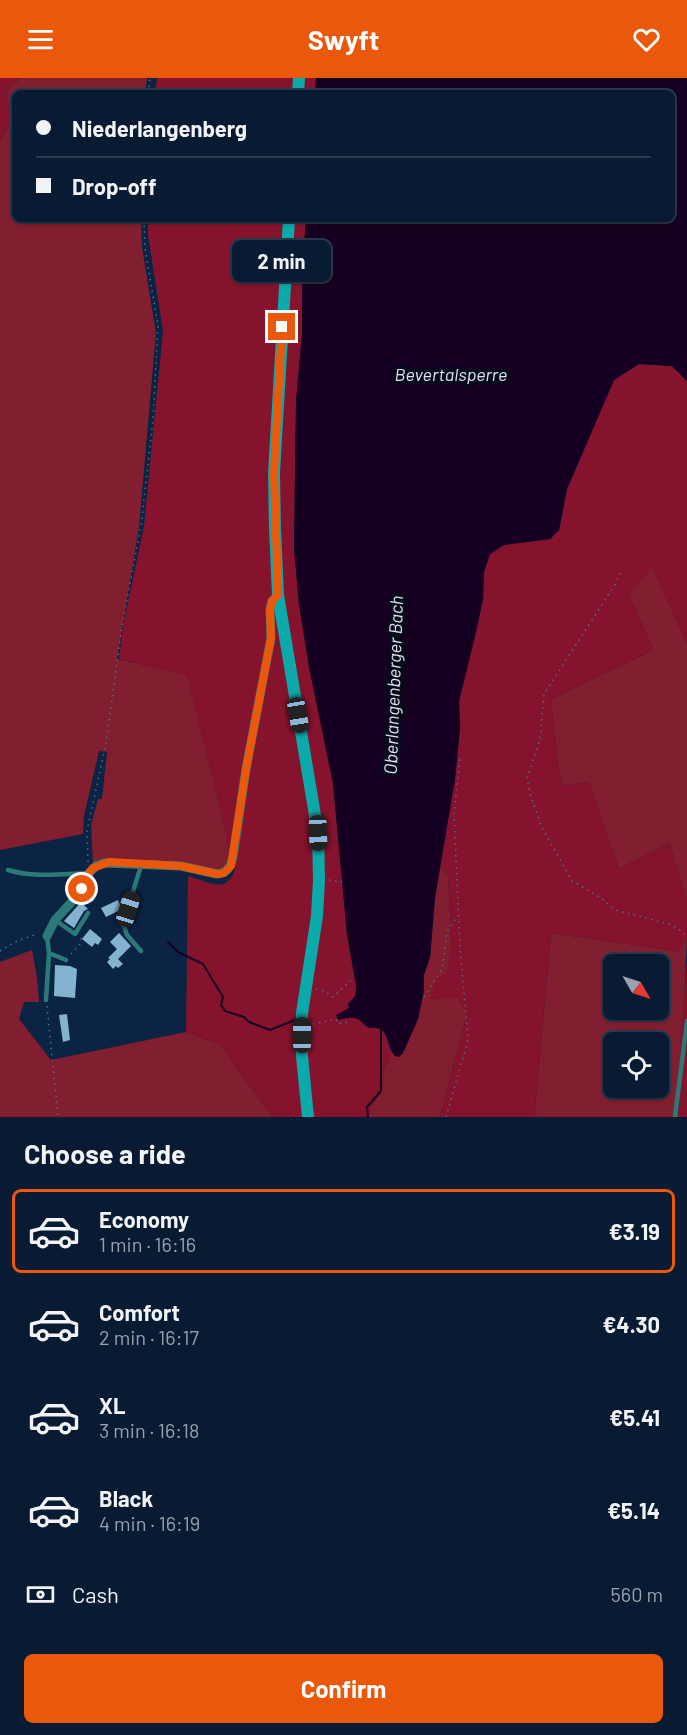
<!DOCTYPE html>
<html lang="en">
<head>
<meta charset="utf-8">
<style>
  :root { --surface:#081b32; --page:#16283e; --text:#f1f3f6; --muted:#98a1ac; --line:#29394d; --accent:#ea580c }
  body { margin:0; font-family:Barlow,sans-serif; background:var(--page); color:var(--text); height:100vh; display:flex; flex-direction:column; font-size:22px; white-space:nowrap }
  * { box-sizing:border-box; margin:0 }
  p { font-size:20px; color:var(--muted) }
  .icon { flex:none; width:33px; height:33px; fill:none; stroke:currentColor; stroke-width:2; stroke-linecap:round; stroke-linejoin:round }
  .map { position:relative; height:1039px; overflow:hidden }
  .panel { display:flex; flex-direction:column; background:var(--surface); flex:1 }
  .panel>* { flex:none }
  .guide { position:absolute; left:12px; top:12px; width:663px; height:132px; border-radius:9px; box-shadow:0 2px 4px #0004,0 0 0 2px var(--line); display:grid; align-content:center; height:132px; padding:0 24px; background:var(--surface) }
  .needle { width:39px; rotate:129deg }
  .fabs { position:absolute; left:603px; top:876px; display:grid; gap:12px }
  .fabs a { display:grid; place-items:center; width:66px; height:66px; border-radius:9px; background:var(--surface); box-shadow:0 2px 4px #0004,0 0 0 2px var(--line); font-size:30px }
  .end { position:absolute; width:27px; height:27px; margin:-14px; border:8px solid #ea580c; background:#fff; box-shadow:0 0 0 3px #fff }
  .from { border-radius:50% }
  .bubble { position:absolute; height:42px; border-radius:9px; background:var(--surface); box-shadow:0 2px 4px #0004,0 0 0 2px var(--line); font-size:20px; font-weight:700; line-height:42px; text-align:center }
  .car { position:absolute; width:18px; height:36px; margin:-18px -9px; border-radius:8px; box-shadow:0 0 4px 2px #0007; background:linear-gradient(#222 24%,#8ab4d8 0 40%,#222 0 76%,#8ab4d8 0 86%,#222 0) }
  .guide b { display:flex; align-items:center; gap:21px; height:57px; font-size:22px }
  .guide b+b { border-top:2px solid var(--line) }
  .guide i { width:15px; height:15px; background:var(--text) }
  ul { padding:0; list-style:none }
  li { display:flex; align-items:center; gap:18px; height:84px; margin:0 12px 9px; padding:0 12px; border:3px solid transparent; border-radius:9px }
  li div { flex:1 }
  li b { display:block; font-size:22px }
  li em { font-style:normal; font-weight:700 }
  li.selected { border-color:var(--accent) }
  li>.icon { width:54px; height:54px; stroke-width:1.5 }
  h2 { padding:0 24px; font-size:27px; line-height:72px }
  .pay { display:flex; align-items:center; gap:15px; height:66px; padding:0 24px; font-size:22px }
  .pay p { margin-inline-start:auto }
  .primary-button { display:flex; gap:12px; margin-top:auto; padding:12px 24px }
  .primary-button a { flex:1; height:69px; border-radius:9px; background:var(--accent); color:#fff; font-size:24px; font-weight:700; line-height:69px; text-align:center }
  header { display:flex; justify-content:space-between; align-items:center; height:78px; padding:0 24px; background:var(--accent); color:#fff; font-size:27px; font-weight:700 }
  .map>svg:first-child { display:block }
  .green { fill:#811e30; fill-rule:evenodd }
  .forest { fill:#85132d }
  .water { fill:#160021 }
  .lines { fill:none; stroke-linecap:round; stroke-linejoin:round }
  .stream { stroke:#160021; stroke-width:2 }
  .building { fill:#84b3d0 }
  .path { stroke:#556b86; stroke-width:1.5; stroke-dasharray:1.5 4.5; stroke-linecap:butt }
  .lane { stroke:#2c7979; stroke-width:4.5 }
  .street { stroke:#2c7979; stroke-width:9 }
  .secondary { stroke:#0ca9aa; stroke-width:12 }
  .route { stroke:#ea580c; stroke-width:8 }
  .labels { text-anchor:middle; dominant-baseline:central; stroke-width:6; stroke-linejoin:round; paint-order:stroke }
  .water-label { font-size:18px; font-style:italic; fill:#ebdcf3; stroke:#040e1b }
</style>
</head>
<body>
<header><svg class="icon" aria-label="menu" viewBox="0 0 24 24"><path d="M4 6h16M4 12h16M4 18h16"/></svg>Swyft<svg class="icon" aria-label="heart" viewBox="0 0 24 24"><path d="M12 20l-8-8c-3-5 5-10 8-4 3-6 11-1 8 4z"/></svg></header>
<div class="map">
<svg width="687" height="1039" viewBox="0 0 687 1039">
  <rect width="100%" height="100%" fill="#0b2443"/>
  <path class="green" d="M21,0h126l-2,15h-130v126h126l1,28 14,86 -17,194 -22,132 70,15 32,128 12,55 -8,14c-14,-1 -25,-6 -39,-8l-91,1 -2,-39 7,-26h4l5,-47 -8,-1 -15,65 -1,18 -83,16v-708l11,-22 -5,-29z
    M652,489l35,76v256l-18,-56 -50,26 -30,-87 -26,4 -5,-20 -7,-67 102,-49 -24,-56z
    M440,789l8,8 4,76 -5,22 -18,26 29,-2 9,18 -27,102h-72l4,-12 8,-11 3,-10v-10l8,-23 4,5 10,-7 13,-30 2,-19 4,-9v-16l6,-18 5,-59z
    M551,855l126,18 10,-13 -9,179h-144zM614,886h44v46h-44zM614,964h44v46h-44z
    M32,872l5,28 2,24h-15l-5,17 32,41 135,-28 34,12 52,73h-272v-155z"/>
  <path class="forest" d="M0,0h21l-15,13 5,29 -11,22z
    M157,0h159l-1,15h-160z
    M148,141h158l-4,56v59l-6,68 -2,146 5,56 10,63 24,116 14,151 9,51 -3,32 7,2 5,7 12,1 7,4 7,20 -8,23v10l-3,10 -8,11 -4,12h-96l-52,-73 -34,-12 2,-156c22,6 40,20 48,-10l-5,-9 -12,-55 -32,-127 -68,-16 4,-33 21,-100 19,-195 -15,-96z
    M639,286l33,2 15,15v262l-35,-75 -23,26 24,56 -102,49 7,67 5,20 26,-4 30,87 50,-26 18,56v39l-9,13 -127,-18 -17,184h-94l27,-102 -9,-17 -29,1 8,-22 10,-4 5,-22 -4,-76 -8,-8 15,-88 5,-51 -1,-27 17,-69 7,-33 1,-27 6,-18 14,-9 46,-6 9,-9 8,-41 47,-109z
    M687,883v156h-9l3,-82z"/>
  <path class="water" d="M316,0h371v303l-15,-15 -33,-2 -25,16 -47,109 -8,41 -9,9 -46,6 -14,9 -6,18 -1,27 -7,33 -17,69 1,27 -5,51 -20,119 -5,59 -6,18v16l-6,28 -15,34 -4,4 -4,-1c-9,-13 -5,-31 -26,-28 -14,-11 -12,-12 -31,-8l-2,-5 13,-7 -1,-4 8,-9v-10l-9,-51 -14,-151 -24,-116 -10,-63 -5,-56 2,-146 6,-68v-59l4,-56h366v-126h-357z"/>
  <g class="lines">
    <path class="stream" d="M168,864l10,10 25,12 20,33 -2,8 4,6 19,6 5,5 21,8 25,-10
      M368,1039l-1,-10 14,-16v-64"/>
  </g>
  <path class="building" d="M118,822l4,9 -16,8 -5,-9z
    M81,824l7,7 -4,2 -10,17 -10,-7z
    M90,851l12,10 -4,6 -3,-2 -3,4 -10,-8z
    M119,855l12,13 -13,13 5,5 -5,4 -2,-2 -3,3 -6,-7 3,-3 -2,-1 9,-9 -7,-7z
    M55,887l15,1 7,3 -2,29 -21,-2z
    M67,936l3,26 -7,2 -4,-27z"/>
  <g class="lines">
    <path class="path" d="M148,15l2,-15
      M620,495l-4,10 -72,111 -4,46 -13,38 3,15 11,33 31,55 29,17 14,12 54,14 10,5 8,9
      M88,784l-1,-31 19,-88 16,-117 19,-100 12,-106 5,-94 -13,-78 -1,-29
      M329,802l13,2
      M0,873l15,-9 22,-8
      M71,876l9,-10 2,-9
      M316,911l8,2 9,6 18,-17
      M424,919l18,-28 5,-37 11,-17
      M47,928l11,111
      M313,946l23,-5 3,5 12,-3
      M446,1039l22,-77 -8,-94 -6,-132 6,-55"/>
    <path class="lane" d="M8,792c27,8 53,4 81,3
      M83,811l8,6
      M55,842l20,14 13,-21
      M141,873l-14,-16 -4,-12 18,-57
      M49,875l17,7
      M46,922l3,-47 -2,-17
      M675,1039l12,-96"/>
    <path class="street" d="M47,858l8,-16 24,-26 10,-21 7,-7 8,-3 77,3 36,8c11,-1 13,-7 16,-17l13,-88 25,-131 -1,-29 2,-8 6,-6"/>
    <path class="secondary" d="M298,15l1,-15
      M289,141l-15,254 1,56 3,66 40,238 1,47 -2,36 -15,97v43l6,61"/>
  </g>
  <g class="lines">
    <path class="route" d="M82,811l7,-16 4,-5 16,-6 72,4 36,8 7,-1 7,-7 15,-97 25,-131 -1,-29 2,-8 6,-6 -4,-122 8,-146"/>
  </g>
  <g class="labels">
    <g class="water-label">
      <text x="451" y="296">Bevertalsperre</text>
      <text transform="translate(393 607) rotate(-88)">Oberlangenberger Bach</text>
    </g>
  </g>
</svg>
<div class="fabs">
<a><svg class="needle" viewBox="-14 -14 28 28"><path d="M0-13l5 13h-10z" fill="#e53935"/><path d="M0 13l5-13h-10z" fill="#98a1ac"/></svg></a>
<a><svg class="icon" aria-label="locate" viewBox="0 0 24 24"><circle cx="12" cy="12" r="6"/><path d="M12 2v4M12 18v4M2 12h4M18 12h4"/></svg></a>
</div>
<i class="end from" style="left:82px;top:811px"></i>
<i class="end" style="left:282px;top:249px"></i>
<div class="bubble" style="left:232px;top:162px;width:99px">2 min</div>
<i class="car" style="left:298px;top:637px;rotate:170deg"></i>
<i class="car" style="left:318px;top:755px;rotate:178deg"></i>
<i class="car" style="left:128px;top:831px;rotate:17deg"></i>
<i class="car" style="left:302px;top:957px;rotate:0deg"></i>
<div class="guide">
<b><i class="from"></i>Niederlangenberg</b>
<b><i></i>Drop-off</b>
</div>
</div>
<section class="panel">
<h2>Choose a ride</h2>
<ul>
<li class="selected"><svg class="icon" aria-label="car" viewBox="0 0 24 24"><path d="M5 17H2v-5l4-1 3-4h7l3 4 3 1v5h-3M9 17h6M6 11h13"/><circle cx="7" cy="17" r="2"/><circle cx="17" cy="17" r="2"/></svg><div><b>Economy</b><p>1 min · 16:16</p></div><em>€3.19</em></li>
<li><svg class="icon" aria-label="car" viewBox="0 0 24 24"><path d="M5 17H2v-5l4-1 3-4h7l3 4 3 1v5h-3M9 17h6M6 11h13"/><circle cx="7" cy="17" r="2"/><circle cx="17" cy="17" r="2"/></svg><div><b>Comfort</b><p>2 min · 16:17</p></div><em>€4.30</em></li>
<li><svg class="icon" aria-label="car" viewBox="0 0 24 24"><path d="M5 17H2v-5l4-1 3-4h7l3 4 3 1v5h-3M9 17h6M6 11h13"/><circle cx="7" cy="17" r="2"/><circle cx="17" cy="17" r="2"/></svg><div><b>XL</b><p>3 min · 16:18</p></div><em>€5.41</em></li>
<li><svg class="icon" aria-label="car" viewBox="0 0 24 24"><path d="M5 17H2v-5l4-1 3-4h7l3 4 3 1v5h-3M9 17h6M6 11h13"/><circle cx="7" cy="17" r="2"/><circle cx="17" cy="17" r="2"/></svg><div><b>Black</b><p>4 min · 16:19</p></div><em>€5.14</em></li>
</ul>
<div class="pay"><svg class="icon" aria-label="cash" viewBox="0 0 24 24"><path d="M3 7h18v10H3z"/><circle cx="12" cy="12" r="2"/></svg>Cash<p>560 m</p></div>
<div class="primary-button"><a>Confirm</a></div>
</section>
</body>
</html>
